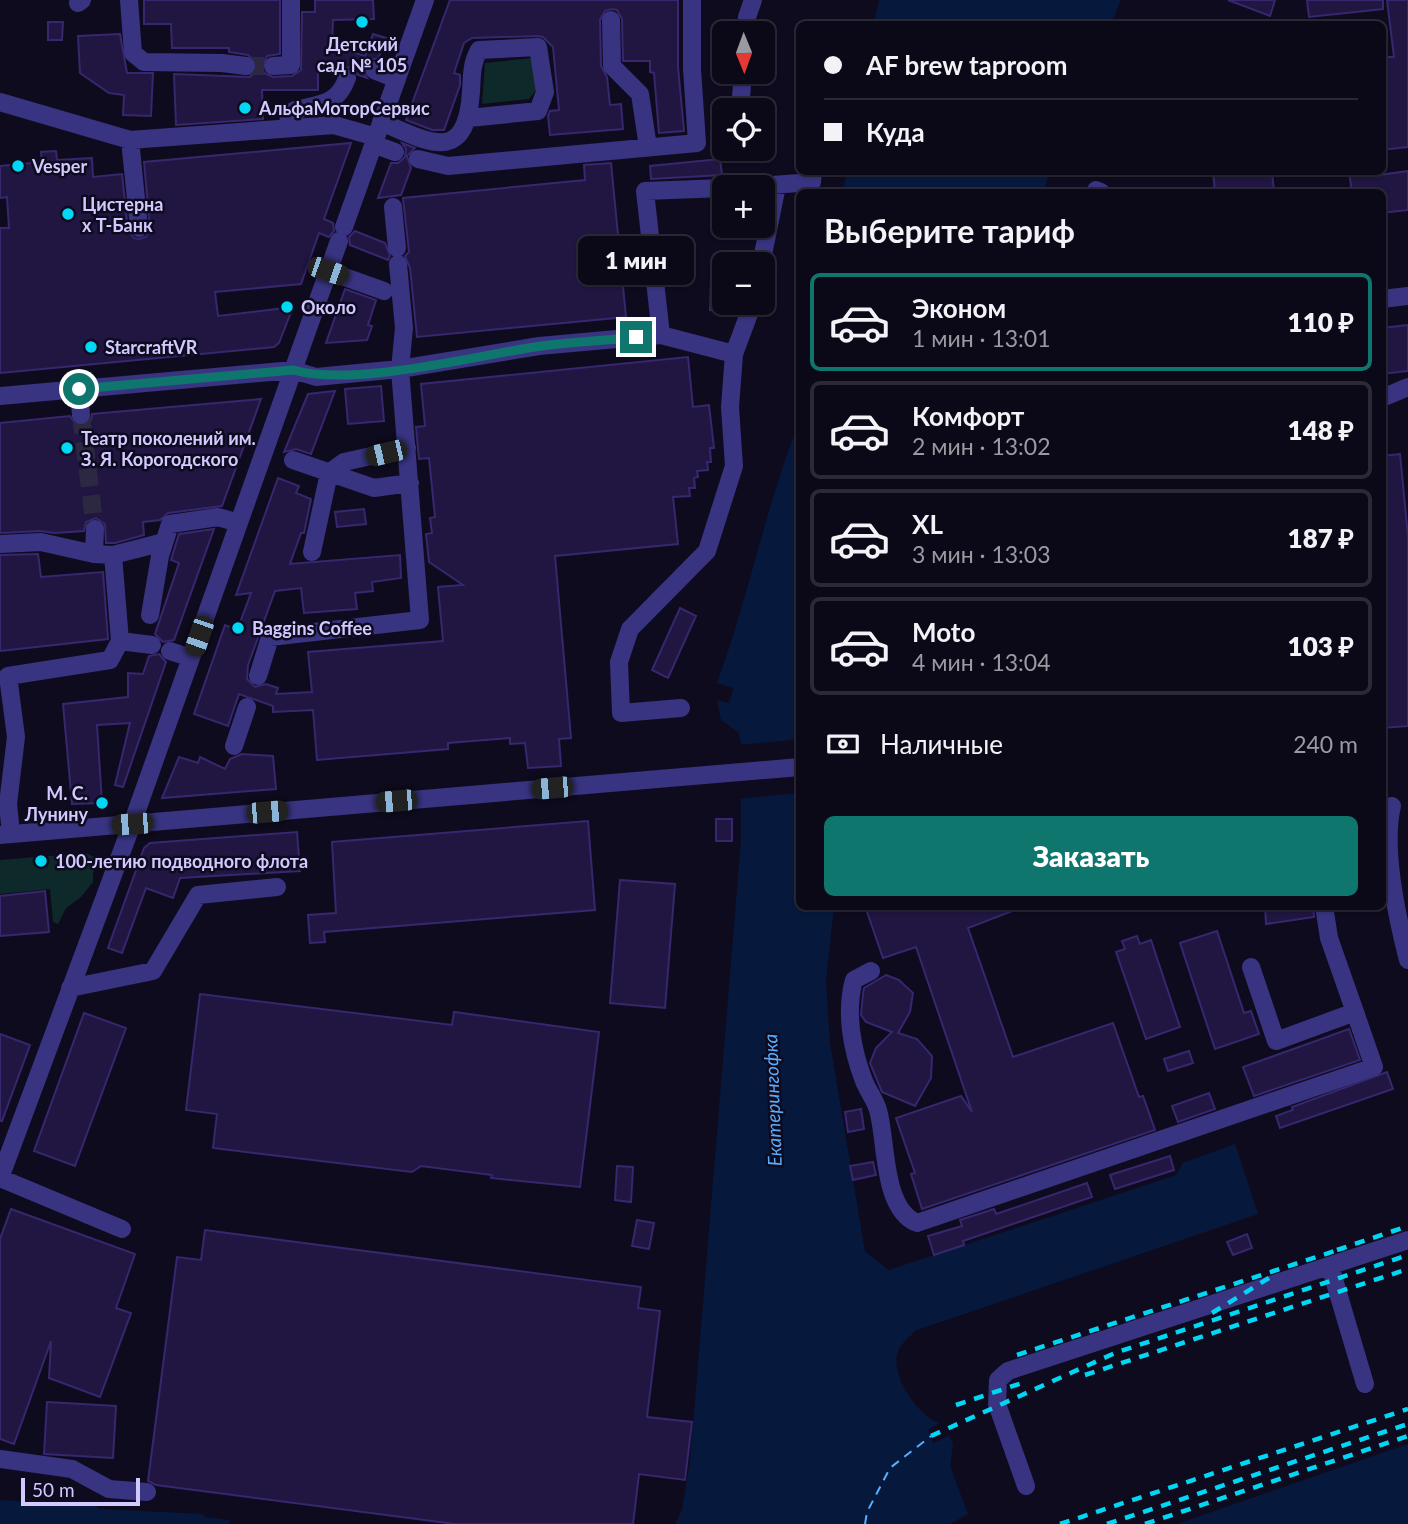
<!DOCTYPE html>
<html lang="ru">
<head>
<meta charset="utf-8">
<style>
  :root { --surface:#0b0817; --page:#191624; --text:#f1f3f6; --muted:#9a9aa1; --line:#2b2936; --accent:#0f766e }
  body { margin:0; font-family:Lato,sans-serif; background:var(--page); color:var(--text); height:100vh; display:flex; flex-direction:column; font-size:26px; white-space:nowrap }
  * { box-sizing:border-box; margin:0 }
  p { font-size:23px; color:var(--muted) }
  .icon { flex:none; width:38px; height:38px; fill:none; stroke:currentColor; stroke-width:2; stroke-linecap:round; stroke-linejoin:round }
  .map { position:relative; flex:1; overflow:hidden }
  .drawer { position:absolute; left:796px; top:189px; width:590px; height:721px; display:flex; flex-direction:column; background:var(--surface); border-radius:10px; box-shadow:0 2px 5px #0004,0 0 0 2px var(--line) }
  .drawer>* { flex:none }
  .guide { position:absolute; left:796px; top:21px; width:590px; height:154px; border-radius:10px; box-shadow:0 2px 5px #0004,0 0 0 2px var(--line); display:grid; align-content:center; height:154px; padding:0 28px; background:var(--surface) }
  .needle { width:46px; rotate:179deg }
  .controls { position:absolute; left:712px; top:21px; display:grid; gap:14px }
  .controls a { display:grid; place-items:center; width:63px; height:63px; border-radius:10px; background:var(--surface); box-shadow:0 2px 5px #0004,0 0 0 2px var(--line); font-size:35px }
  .scale { position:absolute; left:21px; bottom:18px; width:119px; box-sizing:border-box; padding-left:7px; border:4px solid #d1c9ff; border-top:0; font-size:19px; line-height:24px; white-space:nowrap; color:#d1c9ff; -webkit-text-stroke:5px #0f0b1f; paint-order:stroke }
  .end { position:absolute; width:32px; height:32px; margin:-16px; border:9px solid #0f766e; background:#fff; box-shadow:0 0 0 4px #fff }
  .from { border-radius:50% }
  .bubble { position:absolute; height:49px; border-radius:10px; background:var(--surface); box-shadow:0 2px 5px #0004,0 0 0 2px var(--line); font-size:23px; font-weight:800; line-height:49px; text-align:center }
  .car { position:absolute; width:21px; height:42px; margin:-21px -10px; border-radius:9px; box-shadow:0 0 5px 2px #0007; background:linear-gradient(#222 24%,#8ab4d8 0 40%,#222 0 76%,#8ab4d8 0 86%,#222 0) }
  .guide b { display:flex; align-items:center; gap:24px; height:66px; font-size:26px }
  .guide b+b { border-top:2px solid var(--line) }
  .guide i { width:18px; height:18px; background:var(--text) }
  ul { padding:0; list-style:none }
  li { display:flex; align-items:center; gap:21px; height:98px; margin:0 14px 10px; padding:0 14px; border:4px solid var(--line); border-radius:10px }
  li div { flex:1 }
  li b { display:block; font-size:26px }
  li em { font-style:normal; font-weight:800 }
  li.on { border-color:var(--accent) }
  li>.icon { width:63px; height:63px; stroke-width:1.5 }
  h2 { padding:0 28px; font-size:32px; line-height:84px }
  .pay { display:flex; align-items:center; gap:18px; height:77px; padding:0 28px; font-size:26px }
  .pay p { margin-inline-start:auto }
  .button { display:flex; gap:14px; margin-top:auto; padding:14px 28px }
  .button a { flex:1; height:80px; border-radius:10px; background:var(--accent); color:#fff; font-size:28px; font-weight:800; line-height:80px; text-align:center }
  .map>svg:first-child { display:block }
  .green { fill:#0e2929 }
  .water { fill:#06193d }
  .pier { fill:#0f0b1f }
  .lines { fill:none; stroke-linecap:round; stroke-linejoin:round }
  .ferry { stroke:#57aeff; stroke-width:2; stroke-dasharray:9 7; stroke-linecap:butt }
  .building { fill:#201641; stroke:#37276e; stroke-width:2 }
  .minor-tunnel { stroke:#2c2841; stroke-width:18; stroke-dasharray:18 9; stroke-linecap:butt }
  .minor { stroke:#383481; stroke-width:18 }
  .rail { stroke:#00d7f4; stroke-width:4.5; stroke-dasharray:10 9; stroke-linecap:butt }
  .route { stroke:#0f766e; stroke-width:9 }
  .poi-dot { fill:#00d7f4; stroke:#0f0b1f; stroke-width:2.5 }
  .labels { text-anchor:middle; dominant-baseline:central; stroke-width:5; stroke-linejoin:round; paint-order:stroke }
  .poi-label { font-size:18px; font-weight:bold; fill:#d1c9ff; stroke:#0f0b1f; text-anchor:start }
  .water-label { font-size:19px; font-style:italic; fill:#57aeff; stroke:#0f0b1f }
</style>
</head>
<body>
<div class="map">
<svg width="1408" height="1524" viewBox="0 0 1408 1524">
  <rect width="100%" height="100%" fill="#0f0b1f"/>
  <path class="green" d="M533,58l3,32 -7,9 -47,5 3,-41z
    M86,853l8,4 3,9 -4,7v9l-12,15 -15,11 -8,16 -5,-2 -3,-33 -50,5v-34z"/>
  <path class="water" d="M879,0h242l-10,24h-237z
    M847,172h203l-7,20h-201z
    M800,420v486l34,1 -8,73 4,63 35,209 24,18 287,-95 7,-12 52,-19 23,70 -341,116c-7,6 -15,12 -19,21 -9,23 20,66 42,72l-12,7 5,13 16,-7 4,8 -3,22 18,48 -18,10h-275l7,-14 8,-48 51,-621v-97l-2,-11 -18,-13 -4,-20 12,3 5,-15 -17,-5c32,-87 49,-178 83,-263z
    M1408,1444v80h-231z
    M0,1500l96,6 4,3 103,5 1,3 26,3 -1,4h-229z"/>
  <path class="pier" d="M800,739v54l-63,6 1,-54z"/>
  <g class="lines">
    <path class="ferry" d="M865,1524l2,-12 23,-44 41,-32"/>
  </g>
  <path class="building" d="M144,0h136v54l-13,2 -5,10 2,7 9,4 19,-1 9,-6 1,-58h13v-12h58l1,19 -41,1 -1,26 33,10 8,-22 13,4 -8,21h-6l-8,6 -1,7 4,6 -9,-3 -7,-8 -11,2 -22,-7v28h-56l1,29 -87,6 -2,-51 76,3 5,-5 2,-10 -9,-7 -19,-3v-4h-57l-1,-24h-27z
    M450,0h228v67l6,64 -25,2 -5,-60 -4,-1v-11h-27l-1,-42 -5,-9 -6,-1 -6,2 -5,9 1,46 6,11 3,28 11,-1 2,25 -73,6 -2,-19 2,-5 9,-1 -6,-63 -10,-10 -6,-1 -65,2 -8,5 -10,30 6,2v10l-16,45h-12l-26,-10z
    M1228,0h47l-5,16z
    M1307,0h76v9l-74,8z
    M1387,0h21v147l-26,3v-93h12z
    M48,22h15l-1,18h-14z
    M120,34l7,39h26l-2,43 -28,-1 1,-20 -15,-2 -29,-20 -2,-37z
    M351,143l-27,76 9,4 1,8 -5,6 -10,-4 -18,51 -86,8 3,24 75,-9 -14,36 -5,4 -274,26v-145h9l-2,-31 -7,1v-32l42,-4 -1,-10 15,-1 1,9 35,-2 1,19 29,-3 6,56 6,8 5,1 7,-2 4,-9 -6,-66z
    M402,143l13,5 -8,8 4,12 -10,27 -23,3 13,-35h7l7,-6 1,-8z
    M720,159l2,16 -71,4 -1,-13z
    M611,163l15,154 -209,20 -7,-69 -5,-12 4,-4 -6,-54 182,-18 -1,-15z
    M1408,171v39l-26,3v-21h-30l-3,-20h30v3z
    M1213,172h59l2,20h-59z
    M355,231l30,12 5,13 -2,4 -38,-15 -1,-8z
    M711,279l13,1v31l-14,-1z
    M345,289l31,11 -8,25 4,1 -5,14 -41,3z
    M1408,325v46l-26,3v-46z
    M688,357l5,50 16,-2 5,43h-4l1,14h-4l1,8 -11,1 1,6 -4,1 1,10h-6l1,8 -17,1 5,47 -123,12 16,182 -12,1 2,27 -33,2 -3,-25 -15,1v-6l-62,5v6l-131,11 -4,-50 -40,2v-6l-34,-12 -11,32 -34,-12 31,-89 10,4 2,-5 2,1 12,-32 -15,2 42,-117 21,8 -3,7 15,6 -7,34h-3l-11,31 110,-9 1,23 -29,4 1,9 -18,2 2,16 -53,4 -3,-25 -26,3 -27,74 -1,14 8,8 11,-3 12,4 -2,6 36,-2 -4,-40 135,-11 -5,-54 25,-2 -34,-23 -3,-28 6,-1 -2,-15 5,-1 -6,-59 -10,1 -3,-32 9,-1 -4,-42z
    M381,386l3,35 -36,3 -3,-35z
    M335,391l-24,63 -15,-5 -12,3 24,-58z
    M261,399l-39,107 -54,7 -8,7 -17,2 1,13 -29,8h-9l-1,-19 -9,-6 -10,4 -2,9 -29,2 -15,-2 -40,2v-110l70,-7 6,9 7,1 8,-6 1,-6z
    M1400,454l8,82v190l-26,2v-272z
    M364,509l2,15 -29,3 -2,-15z
    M214,529l-40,111 -11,2 -8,-8 24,-71 -8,-3 8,-26z
    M38,554l3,23 62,-5 5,67 -108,12v-96z
    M680,608l16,8 -28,62 -16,-8z
    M159,654l7,8 -43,125 -8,-2 15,-62 -33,2 5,78 -30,1 -9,-100 65,-7v-24l15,1 6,-18z
    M242,754l31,2 3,33 -114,9 17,-41 19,6 2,-6 25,12 5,-10z
    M716,819h16v22h-16z
    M588,821l7,89 -271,22 1,10 -15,1 -2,-28 28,-2 -4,-71z
    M297,832l3,39 -120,7 -7,20 -27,-10 -24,65 -14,-5 36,-100 6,-5z
    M620,880l55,4 -10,124 -55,-5z
    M45,891l4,41 -49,4v-40z
    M865,906h160l-57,22 45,129 100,-34 26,74 4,-1 12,34 -233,79 -11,-35 4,-1 -19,-55 65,-22 11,16 -56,-165 -33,11z
    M1265,906h48l1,11 -48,7z
    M1217,931l27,82 7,-2 8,23 -44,15 -35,-106z
    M1137,936l3,8 11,-4 29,87 -34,12 -30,-87 9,-3 -3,-8z
    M886,975l13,5 14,13 -3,19 -12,21 19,6 15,17 -1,22 -16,28 -33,-14 -12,-29 6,-15 16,-16 -26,-10 -5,-7 2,-21 1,-6z
    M200,994l252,31 2,-13 145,20 -19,155 -89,-9 1,-3 -71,-9 -9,6 -199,-24 4,-34 -31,-4z
    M84,1013l42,15 -51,138 -41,-15z
    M1349,1029l11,31 -106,36 -11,-29z
    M0,1034l30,11 -28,76h-2z
    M1189,1051l4,12 -25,8 -4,-12z
    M1387,1072l6,17 -113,39 -4,-12 17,-6 -1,-3z
    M1209,1093l6,16 -37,13 -6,-16z
    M861,1109l3,20 -16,3 -3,-20z
    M1170,1156l4,14 -59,19 -5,-14z
    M873,1162l3,13 -23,5 -3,-14z
    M617,1166l16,1 -2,35 -16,-2z
    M1087,1183l5,14 -129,44 1,4 -30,10 -6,-19 34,-10 -2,-6 34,-11 2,5z
    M11,1209l124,45 -19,54 15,5 -31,84 -51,-19 2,-37 -37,103 -14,-5v-200z
    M637,1220l17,3 -5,26 -17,-3z
    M205,1230l436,57 -3,21 22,3 -13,106 45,5 -7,58 -46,-6 -6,50h-178l-299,-39 -8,-4 29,-224 24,3z
    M1247,1234l5,14 -19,7 -6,-13z
    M47,1402l69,4 -3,52 -69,-4z"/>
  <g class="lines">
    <path class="minor-tunnel" d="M246,66h27
      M81,415l14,114"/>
    <path class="minor" d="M129,0l4,53 11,9 78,1 24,3
      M78,3l4,-3
      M611,20l1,46 28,28 8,53
      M746,33l1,-16 6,-17
      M273,66l18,-1v-65
      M374,70l23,9
      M0,102l130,38 204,-15 42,12
      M740,110l3,-38
      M381,122c48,20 85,44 90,-30 1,-15 0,-28 8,-42l59,-3 7,45 -7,19 -69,7
      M288,128l1,-14 6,-4c24,-6 43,-5 52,-32
      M130,140l9,88
      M373,144l22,8
      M418,159l30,7 249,-23 -5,-74v-69
      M744,187l68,-5 1,-10
      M1096,190l5,2
      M393,207l4,41
      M344,227l81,-227
      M761,264l16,-78
      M328,271l56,20
      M1382,299l26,-3
      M661,335l-16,-144 79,-3
      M734,354l19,-51
      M79,389l2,26
      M0,396l293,-26 23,7 84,-8 139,-23 122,-11 73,19 -4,53 4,59 -27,85 -77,78 -11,33 2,51 60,-5
      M1382,398l26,-11
      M293,460l81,28 36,-5
      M0,544l41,-2 53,12 19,1 51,-13
      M312,552l17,-79 15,-11 63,-14
      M94,554l1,-25
      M113,555l7,86 32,4
      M150,615l10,-59 10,-32 48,-7 21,6
      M170,651l21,7
      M258,676l12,-39 150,-17 -20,-251 4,-41 -6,-64
      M234,746l13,-39
      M1392,806c-10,42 5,111 16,154
      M11,834l-3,-30 8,-67 -8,-61 102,-16 10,-19
      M0,835l800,-68
      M1251,967l25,74 79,-29 -26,-74 -5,-32
      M871,971l-17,9c-9,32 -2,70 10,101 4,10 11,19 14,29 9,31 4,99 39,113l457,-156 -19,-55
      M70,988l83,-17 45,-76 79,-8
      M0,1178l132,-354 207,-583
      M0,1178l122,51
      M1330,1266l35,118
      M0,1459l72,10 37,20 38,3
      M1026,1486l-29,-82 1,-24 10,-9 400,-131"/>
    <path class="rail" d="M1337,1250l71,-24
      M1212,1313l57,-35
      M1017,1355l327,-107
      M1085,1375l323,-106
      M956,1405l69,-23
      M931,1436l184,-83 293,-98
      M1060,1524l348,-115
      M1107,1524l301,-100
      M1145,1524l263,-88"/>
  </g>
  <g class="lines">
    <path class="route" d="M79,389l214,-19c61,17 176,-13 242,-23 33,-5 68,-6 101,-10"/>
  </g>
  <g class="poi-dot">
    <circle cx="362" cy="22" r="7"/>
    <circle cx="245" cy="108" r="7"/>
    <circle cx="18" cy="166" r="7"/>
    <circle cx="68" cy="214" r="7"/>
    <circle cx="287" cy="307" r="7"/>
    <circle cx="91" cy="347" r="7"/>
    <circle cx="67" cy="448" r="7"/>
    <circle cx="238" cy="628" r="7"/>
    <circle cx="102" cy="803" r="7"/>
    <circle cx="41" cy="861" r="7"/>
  </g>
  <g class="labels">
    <g class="poi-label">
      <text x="362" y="44" text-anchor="middle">Детский<tspan x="362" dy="21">сад № 105</tspan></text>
      <text x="259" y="108">АльфаМоторСервис</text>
      <text x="32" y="166">Vesper</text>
      <text x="82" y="204">Цистерна<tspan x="82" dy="21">х Т-Банк</tspan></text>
      <text x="301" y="307">Около</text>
      <text x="105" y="347">StarcraftVR</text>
      <text x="81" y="438">Театр поколений им.<tspan x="81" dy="21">З. Я. Корогодского</tspan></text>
      <text x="252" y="628">Baggins Coffee</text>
      <text x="88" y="793" text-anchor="end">М. С.<tspan x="88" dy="21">Лунину</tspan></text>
      <text x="55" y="861">100-летию подводного флота</text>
    </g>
    <g class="water-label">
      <text transform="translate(772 1100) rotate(-92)">Екатерингофка</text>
    </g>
  </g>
</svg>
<div class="controls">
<a><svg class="needle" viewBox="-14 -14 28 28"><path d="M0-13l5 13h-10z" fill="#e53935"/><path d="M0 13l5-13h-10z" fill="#9a9aa1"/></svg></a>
<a><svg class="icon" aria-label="locate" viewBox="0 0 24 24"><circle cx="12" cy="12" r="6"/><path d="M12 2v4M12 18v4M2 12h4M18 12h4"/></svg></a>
<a>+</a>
<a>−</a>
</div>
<div class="scale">50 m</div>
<i class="end from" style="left:79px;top:389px"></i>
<i class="end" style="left:636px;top:337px"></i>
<div class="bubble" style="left:578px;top:236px;width:116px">1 мин</div>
<i class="car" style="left:328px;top:271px;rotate:109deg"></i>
<i class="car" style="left:386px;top:453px;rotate:257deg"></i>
<i class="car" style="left:199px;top:636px;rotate:199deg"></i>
<i class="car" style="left:552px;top:788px;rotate:265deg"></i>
<i class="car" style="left:396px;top:801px;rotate:265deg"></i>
<i class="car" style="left:267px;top:812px;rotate:85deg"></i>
<i class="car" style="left:132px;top:824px;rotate:266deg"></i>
<div class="guide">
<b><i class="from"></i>AF brew taproom</b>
<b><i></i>Куда</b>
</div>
<section class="drawer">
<h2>Выберите тариф</h2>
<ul>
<li class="on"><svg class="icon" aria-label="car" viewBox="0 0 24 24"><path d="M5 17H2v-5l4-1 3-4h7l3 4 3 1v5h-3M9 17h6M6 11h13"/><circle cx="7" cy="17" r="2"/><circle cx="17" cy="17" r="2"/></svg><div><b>Эконом</b><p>1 мин · 13:01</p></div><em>110 ₽</em></li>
<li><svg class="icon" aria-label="car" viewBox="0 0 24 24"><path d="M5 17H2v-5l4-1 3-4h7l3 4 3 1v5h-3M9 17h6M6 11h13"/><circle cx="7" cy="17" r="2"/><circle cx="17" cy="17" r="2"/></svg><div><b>Комфорт</b><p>2 мин · 13:02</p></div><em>148 ₽</em></li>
<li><svg class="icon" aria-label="car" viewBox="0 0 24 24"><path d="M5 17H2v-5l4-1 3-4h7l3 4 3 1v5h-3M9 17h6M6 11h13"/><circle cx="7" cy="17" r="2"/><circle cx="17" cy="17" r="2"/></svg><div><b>XL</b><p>3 мин · 13:03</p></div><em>187 ₽</em></li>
<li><svg class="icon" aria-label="car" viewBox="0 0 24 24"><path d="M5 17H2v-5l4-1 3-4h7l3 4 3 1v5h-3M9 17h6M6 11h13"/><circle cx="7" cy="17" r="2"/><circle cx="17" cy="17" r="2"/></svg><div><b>Moto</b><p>4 мин · 13:04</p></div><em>103 ₽</em></li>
</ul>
<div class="pay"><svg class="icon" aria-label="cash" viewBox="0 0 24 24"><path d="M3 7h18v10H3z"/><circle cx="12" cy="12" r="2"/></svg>Наличные<p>240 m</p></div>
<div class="button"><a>Заказать</a></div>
</section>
</div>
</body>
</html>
